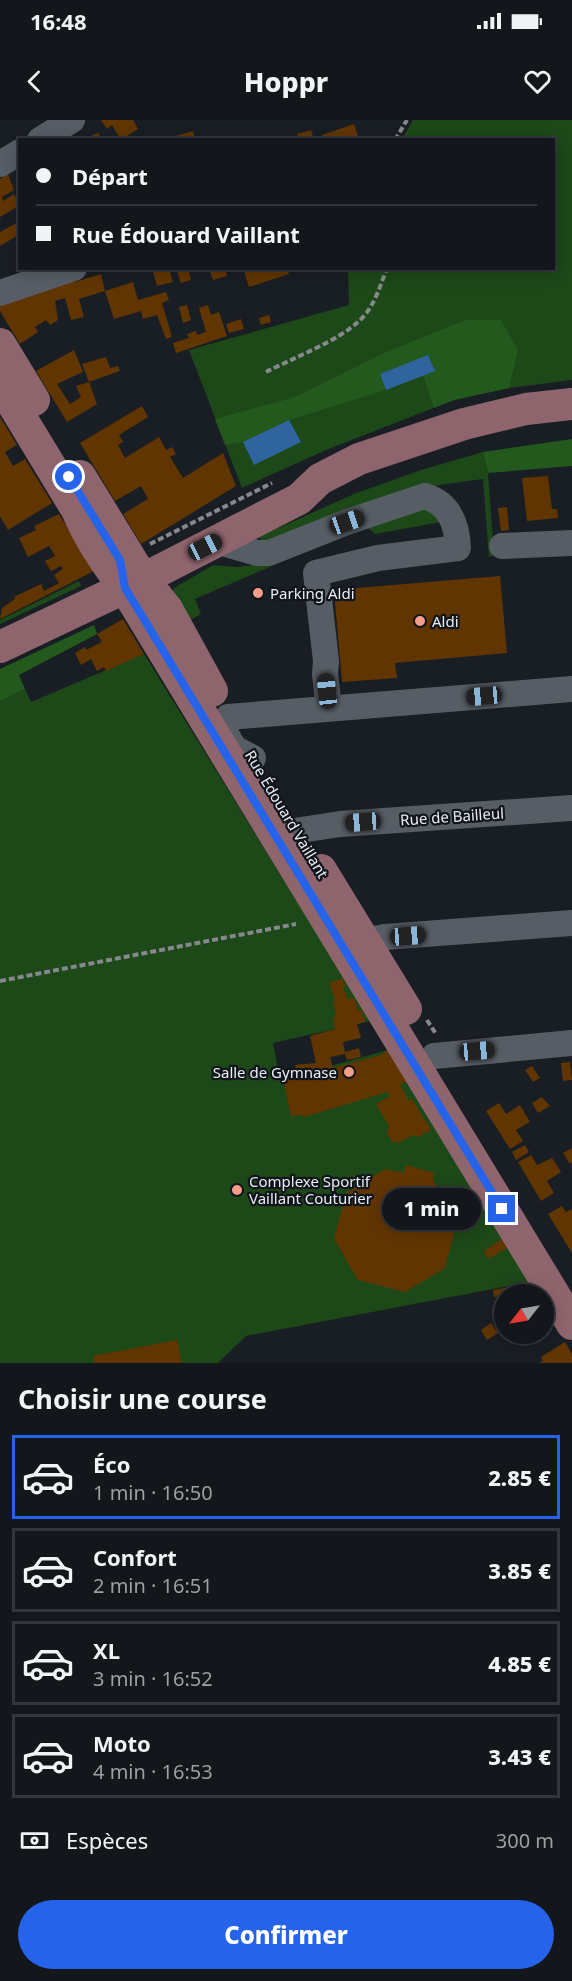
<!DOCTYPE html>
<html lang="fr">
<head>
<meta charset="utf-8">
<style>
  :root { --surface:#13161b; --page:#1c1f24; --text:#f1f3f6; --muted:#9d9fa3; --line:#32353a; --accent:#2563eb }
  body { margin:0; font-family:"Noto Sans",sans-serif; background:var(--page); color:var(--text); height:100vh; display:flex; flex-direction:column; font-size:22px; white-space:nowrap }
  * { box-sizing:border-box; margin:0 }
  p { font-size:20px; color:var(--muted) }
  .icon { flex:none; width:33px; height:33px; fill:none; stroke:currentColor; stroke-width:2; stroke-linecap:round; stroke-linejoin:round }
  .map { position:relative; height:1243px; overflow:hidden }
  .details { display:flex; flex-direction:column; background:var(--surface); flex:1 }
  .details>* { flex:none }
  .top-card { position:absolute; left:18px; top:18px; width:537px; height:132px; border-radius:0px; box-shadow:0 3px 15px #0003,0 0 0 2px var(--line); display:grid; align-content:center; height:132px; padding:0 18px; background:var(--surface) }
  .needle { width:39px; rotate:239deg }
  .buttons { position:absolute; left:494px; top:1164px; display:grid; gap:12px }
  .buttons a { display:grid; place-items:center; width:60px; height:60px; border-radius:50%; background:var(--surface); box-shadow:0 3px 15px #0003,0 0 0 2px var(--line); font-size:30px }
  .end { position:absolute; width:27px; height:27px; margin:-14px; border:8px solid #2563eb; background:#fff; box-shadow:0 0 0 3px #fff }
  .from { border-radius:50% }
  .bubble { position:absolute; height:42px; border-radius:21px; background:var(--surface); box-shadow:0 3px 15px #0003,0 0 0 2px var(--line); font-size:20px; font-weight:800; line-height:42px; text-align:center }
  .car { position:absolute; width:18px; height:36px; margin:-18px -9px; border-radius:8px; box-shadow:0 0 4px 2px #0007; background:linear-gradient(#222 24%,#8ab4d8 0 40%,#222 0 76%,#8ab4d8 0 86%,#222 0) }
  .top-card b { display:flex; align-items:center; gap:21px; height:57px; font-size:22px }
  .top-card b+b { border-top:2px solid var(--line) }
  .top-card i { width:15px; height:15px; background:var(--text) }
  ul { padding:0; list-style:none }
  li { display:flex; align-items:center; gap:18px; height:84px; margin:0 12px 9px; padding:0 6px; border:3px solid var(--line); border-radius:0px }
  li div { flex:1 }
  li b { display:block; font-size:22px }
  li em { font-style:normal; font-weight:800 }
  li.current { border-color:var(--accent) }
  li>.icon { width:54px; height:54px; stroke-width:1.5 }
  h2 { padding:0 18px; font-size:27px; line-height:72px }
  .pay { display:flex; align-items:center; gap:15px; height:66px; padding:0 18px; font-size:22px }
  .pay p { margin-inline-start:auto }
  .action { display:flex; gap:12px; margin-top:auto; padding:12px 18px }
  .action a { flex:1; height:69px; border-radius:36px; background:var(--accent); color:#fff; font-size:24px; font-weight:800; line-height:69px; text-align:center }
  .status { display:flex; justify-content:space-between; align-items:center; height:42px; padding:0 30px; background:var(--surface); direction:ltr }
  .status svg { height:16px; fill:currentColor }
  header { display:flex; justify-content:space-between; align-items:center; height:78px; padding:0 18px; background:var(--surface); font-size:27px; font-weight:800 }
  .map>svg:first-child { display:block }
  .green { fill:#1d4818 }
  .forest { fill:#23591d }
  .water { fill:#2f649e }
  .building { fill:#613500 }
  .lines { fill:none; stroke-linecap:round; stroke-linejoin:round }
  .path { stroke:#85898e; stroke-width:4; stroke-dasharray:6 3; stroke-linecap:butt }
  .minor { stroke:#575d65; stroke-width:26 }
  .major { stroke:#8e656c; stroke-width:32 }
  .route { stroke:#2563eb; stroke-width:8 }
  .poi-dot { fill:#f49e89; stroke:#10151b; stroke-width:2 }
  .labels { text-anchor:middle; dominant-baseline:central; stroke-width:4.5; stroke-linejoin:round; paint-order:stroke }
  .poi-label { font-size:15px; fill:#eaeef2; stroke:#10151b; text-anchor:start }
  .street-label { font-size:15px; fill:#eaeef2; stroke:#10151b }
</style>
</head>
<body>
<div class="status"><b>16:48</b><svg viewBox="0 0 49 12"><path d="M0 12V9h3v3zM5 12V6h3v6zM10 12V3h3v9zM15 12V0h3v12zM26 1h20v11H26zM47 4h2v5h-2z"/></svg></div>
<header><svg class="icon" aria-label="back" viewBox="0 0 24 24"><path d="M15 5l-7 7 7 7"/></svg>Hoppr<svg class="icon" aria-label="heart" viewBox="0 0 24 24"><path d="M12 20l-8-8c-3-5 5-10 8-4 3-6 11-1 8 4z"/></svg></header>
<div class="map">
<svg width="572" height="1243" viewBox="0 0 572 1243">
  <rect width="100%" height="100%" fill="#191e24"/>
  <path class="green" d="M413,0h159v260l-63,8 -55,12 -128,50 -84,38 -53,-138 160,-45 -1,-36 206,-1v-128l-152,-1z
    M483,332l5,21 6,82 -5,2 -6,-78 -51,7 -168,55 -6,-4 96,-43 70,-25z
    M424,386l17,16 -66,12 -12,-11z
    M270,443l2,3 -77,33 6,15 -14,8 -16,-27 3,-7 39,-23 23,2z
    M79,461l2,5 -81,38v-4z
    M144,534l227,367 -98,22 7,37 108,-30 142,232 -284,54 -28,27h-218v-662l25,-12 6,13z"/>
  <path class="forest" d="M465,200h36l17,30 -9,38 -55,12 -20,8 -11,-33 11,-4 -54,3 6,16 -97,30 -46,22 -18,3 -10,-26 80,-22 87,-43z
    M572,319v27l-84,7 -5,-21z
    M94,505l3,9 -78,41 6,14 -25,12v-32z"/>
  <path class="water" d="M428,235l7,16 -49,19 -6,-16z
    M289,300l12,22 -47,23 -11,-23z"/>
  <path class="building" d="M101,0h32l5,9 -17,11 -9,-15 -5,4z
    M354,4l5,16h-36l-1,-5z
    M311,10l3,10h-15l-2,-6z
    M193,11l2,9h-29v-1z
    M99,13l1,7h-7l-1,-5z
    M8,54l6,16 -12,7 1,4 11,-7 6,11 -20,12v-38z
    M20,101v13l-20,12v-14z
    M152,148h17l4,14 -16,4z
    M176,148h12l3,12 -10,3z
    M209,148h16l2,8 -14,4z
    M243,148h44l2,6 -40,13z
    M101,154l4,17 -26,8 5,18 -13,3 -6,-22 -10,3 3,19 -8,5 -4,-5 -11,7 3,5 -18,12 -20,-33v-9l73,-23 1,3z
    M133,162l5,18 28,-8 3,8 -7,3 10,34 -6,2 -9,-24 -14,4 -2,-8 -27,8 -9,-28z
    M187,185l4,15 -8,3 -4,-16z
    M208,185l3,10 8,-3 8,24 -51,17 -3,-10 16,-5 -2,-4 9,-3 1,4 9,-3 -7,-24z
    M269,195l2,7 -10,3 -2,-7z
    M241,199l3,10 -15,4 -3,-9z
    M74,230l9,22 -26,12 13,20 11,-7 -5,-11 13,-4 8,22 -30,18 -31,-51z
    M106,237l4,11 8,-2 2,5 -31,11 -7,-18z
    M142,286l6,11 -29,18 4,7 -5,3 7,13 34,-21 7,13 6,-3 4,7 -6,3 13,21 40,-25 13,33 -95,58 -18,-30 25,-15 -7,-13 -26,15 -35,-58z
    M0,297l17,28 -12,7 8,14 12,-7 27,44 -44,27 -8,-14z
    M548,356l4,33h5l1,9 -31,3 -5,-43z
    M507,387l2,23 -8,1 -3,-23z
    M59,394l35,57 -94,48 2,-11 13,-9 -1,-2 27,-13 3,7 15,-8 -5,-8 9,-6 -2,-3 -10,5 -6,-10 10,-5 -6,-10 -21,11 -9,-19 17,-8 -2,-4z
    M500,456l7,77 -112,10 2,15 -55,4 -8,-92z
    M123,499l21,35 -38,17 -2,-4 -7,4 -6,-12 -10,6 -6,-12 10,-6 1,3 16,-8 -5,-8z
    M343,859l2,6 -2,4 3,4v5l9,1 3,12h4l3,11 -8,2 4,14 -18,4 2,10 14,-4 2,9 -14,3 -2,-6 -15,3 3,11 48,-13 7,-5 19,31 -7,4 9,16 3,-2 19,31 -13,7 -5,-2 -15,8 -6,-2 -5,-8 2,-7 -13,-22 14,-8 -3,-4 -83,25v-2l-13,1 -8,-37 14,-3 -2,-11 21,-2 -6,-27 25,-7 -2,-12 3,-1 -3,-16h2l-6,-18z
    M570,942l2,18 -9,1 -2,-18z
    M532,946l8,12 -7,4 -8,-12z
    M542,977l8,9 -12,7 -6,-10z
    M499,983l7,11 14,-9 10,17 -14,8 7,11 -13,8 -24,-38z
    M525,1025l4,7 -13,8 -4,-8z
    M572,1028v14l-2,2 -7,-11z
    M531,1035l6,10 15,-7 9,14 -14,9 7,12 -13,8 -23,-39z
    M406,1045l28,8 -1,7 24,41 -12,47 -40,24 -47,-12 -24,-41 12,-46 39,-24 19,4z
    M562,1086l4,6 6,-3v44l-24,-39z
    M503,1118l5,9 -20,12 -4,-8z
    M509,1167l1,7 -16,3 -1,-7z
    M533,1168l4,6h-15z
    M491,1203l7,10 -11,7 -6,-10z
    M530,1214h15l-14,9 -4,-7z
    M177,1220l5,23h-88l-1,-7z
    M565,1222l7,12v9h-33l4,-2 -2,-4z"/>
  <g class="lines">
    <path class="path" d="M395,20l12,-20
      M266,252c25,-13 74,-32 93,-51 15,-13 21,-35 28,-53
      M150,424l122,-61
      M0,861l296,-57
      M427,900l9,14"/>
    <path class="minor" d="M40,20l32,-20
      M0,44l20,-12
      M0,173l74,-25
      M216,421l41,12h12l78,-31 78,-26c25,8 32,28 33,52l-80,10 -62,15 10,88 -1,13 4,34
      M502,426l70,-3
      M228,597l344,-28
      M222,607l12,21 19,10
      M275,714l65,-10 232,-16
      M365,821l20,-4 187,-14
      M434,936l138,-13"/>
    <path class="major" d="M0,224l34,56
      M0,263l77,127c12,29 29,54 48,78l447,736
      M80,356l63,103 24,30 45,82
      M0,527l143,-68 156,-80 21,-20 39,-20 105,-35 62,-15 46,-5
      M321,750l85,139"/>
  </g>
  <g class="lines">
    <path class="route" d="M69,357l51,83 5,28 377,621"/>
  </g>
  <g class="poi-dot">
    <circle cx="258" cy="473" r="6"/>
    <circle cx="420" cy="501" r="6"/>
    <circle cx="349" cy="952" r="6"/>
    <circle cx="237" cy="1070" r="6"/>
  </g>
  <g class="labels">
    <g class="poi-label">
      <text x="270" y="473">Parking Aldi</text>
      <text x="432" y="501">Aldi</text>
      <text x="337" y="952" text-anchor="end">Salle de Gymnase</text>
      <text x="249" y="1061">Complexe Sportif<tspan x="249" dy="17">Vaillant Couturier</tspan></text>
    </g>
    <g class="street-label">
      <text transform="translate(287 694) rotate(59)">Rue Édouard Vaillant</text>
      <text transform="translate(452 696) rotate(-4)">Rue de Bailleul</text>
    </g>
  </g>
</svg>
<div class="buttons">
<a><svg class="needle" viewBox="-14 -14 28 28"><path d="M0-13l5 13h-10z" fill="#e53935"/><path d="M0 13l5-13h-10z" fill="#9d9fa3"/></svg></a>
</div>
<i class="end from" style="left:69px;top:357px"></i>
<i class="end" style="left:502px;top:1089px"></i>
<div class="bubble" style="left:382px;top:1068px;width:99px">1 min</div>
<i class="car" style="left:347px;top:402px;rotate:71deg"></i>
<i class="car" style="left:205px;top:427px;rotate:63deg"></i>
<i class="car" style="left:327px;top:571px;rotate:354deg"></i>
<i class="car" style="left:484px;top:576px;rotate:265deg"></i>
<i class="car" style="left:363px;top:702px;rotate:266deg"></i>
<i class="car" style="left:408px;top:816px;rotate:86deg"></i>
<i class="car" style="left:477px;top:931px;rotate:85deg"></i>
<div class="top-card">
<b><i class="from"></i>Départ</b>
<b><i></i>Rue Édouard Vaillant</b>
</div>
</div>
<section class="details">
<h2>Choisir une course</h2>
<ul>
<li class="current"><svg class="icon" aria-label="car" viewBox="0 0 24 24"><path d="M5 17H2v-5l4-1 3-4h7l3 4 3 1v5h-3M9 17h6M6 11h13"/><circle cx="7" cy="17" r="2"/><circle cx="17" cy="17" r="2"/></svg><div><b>Éco</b><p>1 min · 16:50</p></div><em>2.85 €</em></li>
<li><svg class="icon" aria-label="car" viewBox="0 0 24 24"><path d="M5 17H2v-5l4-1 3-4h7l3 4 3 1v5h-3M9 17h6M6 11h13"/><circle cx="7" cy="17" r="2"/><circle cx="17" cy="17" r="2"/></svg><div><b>Confort</b><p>2 min · 16:51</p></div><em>3.85 €</em></li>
<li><svg class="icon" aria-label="car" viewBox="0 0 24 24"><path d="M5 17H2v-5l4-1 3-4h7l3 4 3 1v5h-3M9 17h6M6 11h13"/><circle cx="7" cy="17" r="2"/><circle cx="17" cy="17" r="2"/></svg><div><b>XL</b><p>3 min · 16:52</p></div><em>4.85 €</em></li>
<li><svg class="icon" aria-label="car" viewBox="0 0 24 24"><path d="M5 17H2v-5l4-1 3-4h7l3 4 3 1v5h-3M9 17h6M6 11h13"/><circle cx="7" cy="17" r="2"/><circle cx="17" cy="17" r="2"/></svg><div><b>Moto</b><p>4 min · 16:53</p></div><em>3.43 €</em></li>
</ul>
<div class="pay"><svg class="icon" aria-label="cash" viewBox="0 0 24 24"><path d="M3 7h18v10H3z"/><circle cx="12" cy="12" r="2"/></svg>Espèces<p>300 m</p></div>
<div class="action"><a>Confirmer</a></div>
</section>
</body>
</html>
